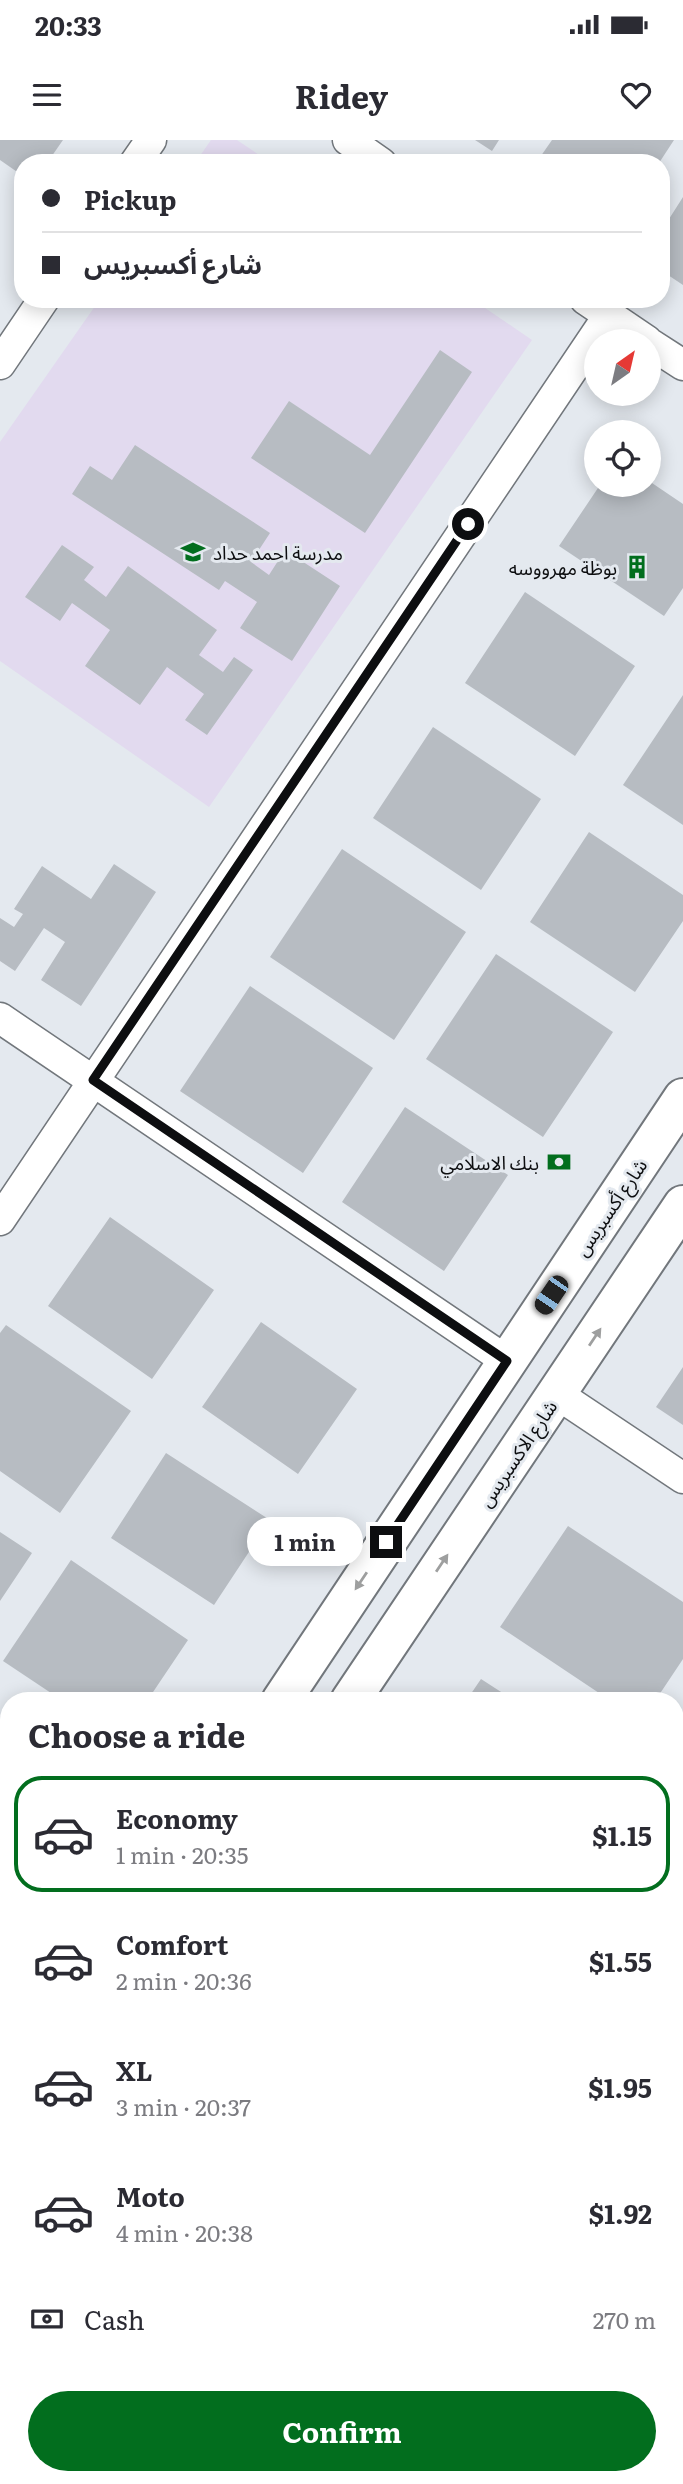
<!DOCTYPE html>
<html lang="en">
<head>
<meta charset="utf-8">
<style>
  :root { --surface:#fff; --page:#f2f2f3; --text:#2b2b33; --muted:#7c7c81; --line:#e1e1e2; --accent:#026e1e }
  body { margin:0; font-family:Literata,"Noto Sans Arabic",serif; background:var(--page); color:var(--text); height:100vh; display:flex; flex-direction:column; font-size:26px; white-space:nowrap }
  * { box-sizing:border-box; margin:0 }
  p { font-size:23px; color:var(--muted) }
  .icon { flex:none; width:38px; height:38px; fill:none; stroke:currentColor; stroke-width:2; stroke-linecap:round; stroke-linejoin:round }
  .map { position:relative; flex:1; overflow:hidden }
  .details { position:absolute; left:0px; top:1552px; width:684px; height:793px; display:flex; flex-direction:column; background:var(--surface); border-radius:28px 28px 0 0; box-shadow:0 4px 18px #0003 }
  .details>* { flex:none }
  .top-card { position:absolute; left:14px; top:14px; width:656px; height:154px; border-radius:28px; box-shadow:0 4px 18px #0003; display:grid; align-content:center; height:154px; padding:0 28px; background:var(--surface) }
  .needle { width:46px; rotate:34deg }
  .fabs { position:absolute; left:584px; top:189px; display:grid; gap:14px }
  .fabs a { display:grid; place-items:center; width:77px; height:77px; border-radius:50%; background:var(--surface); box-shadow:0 4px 18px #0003; font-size:35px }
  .end { position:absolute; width:32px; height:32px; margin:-16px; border:9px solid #0d0e10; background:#fff; box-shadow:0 0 0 4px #fff }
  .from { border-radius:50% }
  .bubble { position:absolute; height:49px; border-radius:24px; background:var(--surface); box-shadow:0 4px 18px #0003; font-size:23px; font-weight:700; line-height:49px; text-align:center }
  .car { position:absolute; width:21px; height:42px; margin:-21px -10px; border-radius:9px; box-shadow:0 0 5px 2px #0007; background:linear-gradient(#222 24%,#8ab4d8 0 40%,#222 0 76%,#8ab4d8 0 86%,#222 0) }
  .top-card b { display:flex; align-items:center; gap:24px; height:66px; font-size:26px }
  .top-card b+b { border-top:2px solid var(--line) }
  .top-card i { width:18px; height:18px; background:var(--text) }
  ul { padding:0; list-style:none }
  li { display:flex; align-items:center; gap:21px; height:116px; margin:0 14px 10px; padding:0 14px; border:4px solid transparent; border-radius:28px }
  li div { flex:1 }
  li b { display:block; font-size:26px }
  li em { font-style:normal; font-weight:700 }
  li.current { border-color:var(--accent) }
  li>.icon { width:63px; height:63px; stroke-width:1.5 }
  h2 { padding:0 28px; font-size:32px; line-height:84px }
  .pay { display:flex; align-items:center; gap:18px; height:77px; padding:0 28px; font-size:26px }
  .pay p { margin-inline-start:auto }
  .cta { display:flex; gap:14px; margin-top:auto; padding:14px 28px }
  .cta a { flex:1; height:80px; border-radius:42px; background:var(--accent); color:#fff; font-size:28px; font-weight:700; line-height:80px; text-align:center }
  .status { display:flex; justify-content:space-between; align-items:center; height:49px; padding:0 35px; background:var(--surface); direction:ltr }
  .status svg { height:19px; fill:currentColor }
  header { display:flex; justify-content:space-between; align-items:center; height:91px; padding:0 28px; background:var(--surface); font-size:32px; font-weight:700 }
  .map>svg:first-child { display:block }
  .education { fill:#e2daef }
  .building { fill:#b7bcc2 }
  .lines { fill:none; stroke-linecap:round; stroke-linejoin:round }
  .street-casing { stroke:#72777c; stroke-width:33 }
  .secondary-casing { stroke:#72777c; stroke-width:42 }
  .street { stroke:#fff; stroke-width:30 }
  .secondary { stroke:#fff; stroke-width:38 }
  .oneway { fill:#9e9f9f }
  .route { stroke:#0d0e10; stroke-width:9 }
  .labels { text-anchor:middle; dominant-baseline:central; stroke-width:6; stroke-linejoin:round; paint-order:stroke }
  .poi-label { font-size:19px; fill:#0d0e10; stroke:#e4e9ef; text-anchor:end }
  .street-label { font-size:19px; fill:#0d0e10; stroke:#e4e9ef }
</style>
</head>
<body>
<div class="status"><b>20:33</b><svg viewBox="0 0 49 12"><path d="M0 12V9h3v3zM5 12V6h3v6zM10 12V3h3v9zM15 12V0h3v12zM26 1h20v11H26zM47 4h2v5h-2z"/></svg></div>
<header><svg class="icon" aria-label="menu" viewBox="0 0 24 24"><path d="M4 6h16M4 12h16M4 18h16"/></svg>Ridey<svg class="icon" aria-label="heart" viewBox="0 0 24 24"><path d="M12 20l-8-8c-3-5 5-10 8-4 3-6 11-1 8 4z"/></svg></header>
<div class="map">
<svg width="683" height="2344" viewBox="0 0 683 2344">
  <rect width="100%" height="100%" fill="#e4e9ef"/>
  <path class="education" d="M211,0h26l34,23h-76z
    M100,159h372l60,41 -323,467 -209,-146v-219z"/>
  <path class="building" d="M0,0h63l-16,23h-24v13l-23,-16z
    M475,0h24l-7,11z
    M552,0h122l-15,23h-123z
    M683,57v88l-21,-14v-41z
    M440,210l32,22 -107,161 -114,-75 38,-57 81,54z
    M135,305l135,88 -19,29 18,13 16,-25 55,36 -48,75 -52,-33 17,-26 -32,-21 -6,9 -147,-96 18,-28 22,14z
    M649,341l34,23v84l-19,28 -105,-70 41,-61h49z
    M62,405l32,22 -10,13 22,17 22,-31 89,64 -18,25 24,17 11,-15 19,13 -46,65 -22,-15 19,-26 -37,-27 -27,38 -55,-39 25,-36 -38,-27 -12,18 -35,-24z
    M525,452l110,74 -60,90 -110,-73z
    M683,555v130l-60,-40z
    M433,587l108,72 -60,91 -108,-72z
    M589,692l94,63v26l-48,71 -105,-70z
    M342,709l124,83 -72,108 -124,-83z
    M114,724l42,28 -75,114 -40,-26 24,-38 -21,-14 -29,43 -15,-10v-43l14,9 9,-13 -9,-5 28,-43 49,33z
    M496,814l117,78 -70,105 -117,-78z
    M250,846l123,82 -70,105 -123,-82z
    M405,967l103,68 -64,96 -102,-69z
    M110,1077l104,73 -62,89 -104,-73z
    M261,1182l96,67 -59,85 -96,-67z
    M6,1185l125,86 -71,102 -60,-42v-138z
    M683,1227v58l-27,-18z
    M166,1313l104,67 -56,85 -103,-67z
    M568,1386l115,76v57l-28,42h-44l-111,-74z
    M0,1392l32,21 -32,48z
    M71,1420l117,80 -41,61h-84l-60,-40z
    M481,1539l34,22h-49z
    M0,1582l9,6v121l-9,-6z
    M676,1668l7,5v122l-7,-5z
    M676,1849l7,5v48l-7,11z
    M676,2159l7,5v134l-7,-5z
    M9,2216v24l-9,-6v-6z
    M0,2306l9,6v24h35l11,8h-55z
    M155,2336h217l-5,8h-212l-3,-2z
    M549,2336h118l11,8h-134z"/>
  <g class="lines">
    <g class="street-casing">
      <path id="street" d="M348,0l33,23
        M135,23l16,-23
        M585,159l62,42
        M649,203l34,22
        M0,224l44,-65
        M0,878l507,343
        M0,1080l609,-905
        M557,1254l126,84
        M676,1992l7,-11
        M442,2344l5,-8"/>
    </g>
    <g class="secondary-casing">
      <path id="secondary" d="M281,1561l402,-603
        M350,1561l333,-496
        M0,1983l9,-13
        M0,2080l9,-13"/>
    </g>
    <use href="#street" class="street"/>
    <use href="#secondary" class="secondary"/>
  </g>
  <defs><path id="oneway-solid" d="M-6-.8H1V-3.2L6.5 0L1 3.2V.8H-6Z" transform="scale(1.75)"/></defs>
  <g class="oneway">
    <use href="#oneway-solid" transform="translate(595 1197) rotate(-56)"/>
    <use href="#oneway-solid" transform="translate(442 1423) rotate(-56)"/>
    <use href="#oneway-solid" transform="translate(361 1441) rotate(124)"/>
  </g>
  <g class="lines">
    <path class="route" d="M386,1402l121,-181 -414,-281 375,-556"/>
  </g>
  <defs>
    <g id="school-bare" transform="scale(1.89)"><path d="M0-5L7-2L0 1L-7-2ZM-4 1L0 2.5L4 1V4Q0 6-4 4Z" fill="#026e1e" stroke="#e4e9ef" stroke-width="2.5" paint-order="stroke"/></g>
    <g id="building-bare" transform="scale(1.89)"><path d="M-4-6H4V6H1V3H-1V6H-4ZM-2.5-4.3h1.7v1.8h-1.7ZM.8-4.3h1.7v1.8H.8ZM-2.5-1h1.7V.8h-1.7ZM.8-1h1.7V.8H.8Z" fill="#026e1e" stroke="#e4e9ef" stroke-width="2.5" paint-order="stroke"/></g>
    <g id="bank-bare" transform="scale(1.89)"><path d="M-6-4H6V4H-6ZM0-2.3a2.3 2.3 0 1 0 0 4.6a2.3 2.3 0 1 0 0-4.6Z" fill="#026e1e" stroke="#e4e9ef" stroke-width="2.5" paint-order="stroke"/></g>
  </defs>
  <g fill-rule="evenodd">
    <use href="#school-bare" x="193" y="412"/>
    <use href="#building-bare" x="637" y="427"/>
    <use href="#bank-bare" x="559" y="1022"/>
  </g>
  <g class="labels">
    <g class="poi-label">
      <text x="213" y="412" text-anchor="start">مدرسة احمد حداد</text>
      <text x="617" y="427">بوظة مهرووسه</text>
      <text x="539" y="1022">بنك الاسلامي</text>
    </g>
    <g class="street-label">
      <text transform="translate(610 1067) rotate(-56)">شارع أكسبريس</text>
      <text transform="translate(517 1313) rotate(-56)">شارع الاكسبريس</text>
    </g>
  </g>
</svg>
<div class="fabs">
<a><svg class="needle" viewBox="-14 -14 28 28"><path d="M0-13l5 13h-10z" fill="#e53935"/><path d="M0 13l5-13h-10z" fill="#7c7c81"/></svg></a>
<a><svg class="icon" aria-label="locate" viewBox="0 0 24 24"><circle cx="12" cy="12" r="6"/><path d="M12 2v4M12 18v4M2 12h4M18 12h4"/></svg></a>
</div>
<i class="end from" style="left:468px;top:384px"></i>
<i class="end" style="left:386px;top:1402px"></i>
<div class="bubble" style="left:247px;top:1377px;width:116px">1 min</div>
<i class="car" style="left:551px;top:1155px;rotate:214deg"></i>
<div class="top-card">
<b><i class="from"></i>Pickup</b>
<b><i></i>شارع أكسبريس</b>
</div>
<section class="details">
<h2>Choose a ride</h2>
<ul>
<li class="current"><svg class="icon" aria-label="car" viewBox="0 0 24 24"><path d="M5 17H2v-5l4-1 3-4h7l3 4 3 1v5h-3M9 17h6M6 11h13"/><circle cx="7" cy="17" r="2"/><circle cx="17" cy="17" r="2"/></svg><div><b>Economy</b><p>1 min · 20:35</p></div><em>$1.15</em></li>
<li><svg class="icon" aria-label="car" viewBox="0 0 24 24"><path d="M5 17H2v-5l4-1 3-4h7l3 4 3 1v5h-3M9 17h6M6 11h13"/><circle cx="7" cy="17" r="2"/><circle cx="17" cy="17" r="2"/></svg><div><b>Comfort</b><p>2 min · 20:36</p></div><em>$1.55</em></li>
<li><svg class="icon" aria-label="car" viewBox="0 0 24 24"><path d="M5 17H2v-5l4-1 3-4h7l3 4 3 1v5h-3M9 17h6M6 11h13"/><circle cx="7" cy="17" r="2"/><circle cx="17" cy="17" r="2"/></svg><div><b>XL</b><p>3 min · 20:37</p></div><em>$1.95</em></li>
<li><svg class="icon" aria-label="car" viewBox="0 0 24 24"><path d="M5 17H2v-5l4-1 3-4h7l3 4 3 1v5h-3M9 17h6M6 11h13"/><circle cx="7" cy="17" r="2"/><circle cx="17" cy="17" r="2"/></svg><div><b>Moto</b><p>4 min · 20:38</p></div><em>$1.92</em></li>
</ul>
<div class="pay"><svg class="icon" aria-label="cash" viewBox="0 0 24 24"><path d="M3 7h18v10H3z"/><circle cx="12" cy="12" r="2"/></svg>Cash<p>270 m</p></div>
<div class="cta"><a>Confirm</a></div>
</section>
</div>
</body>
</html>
